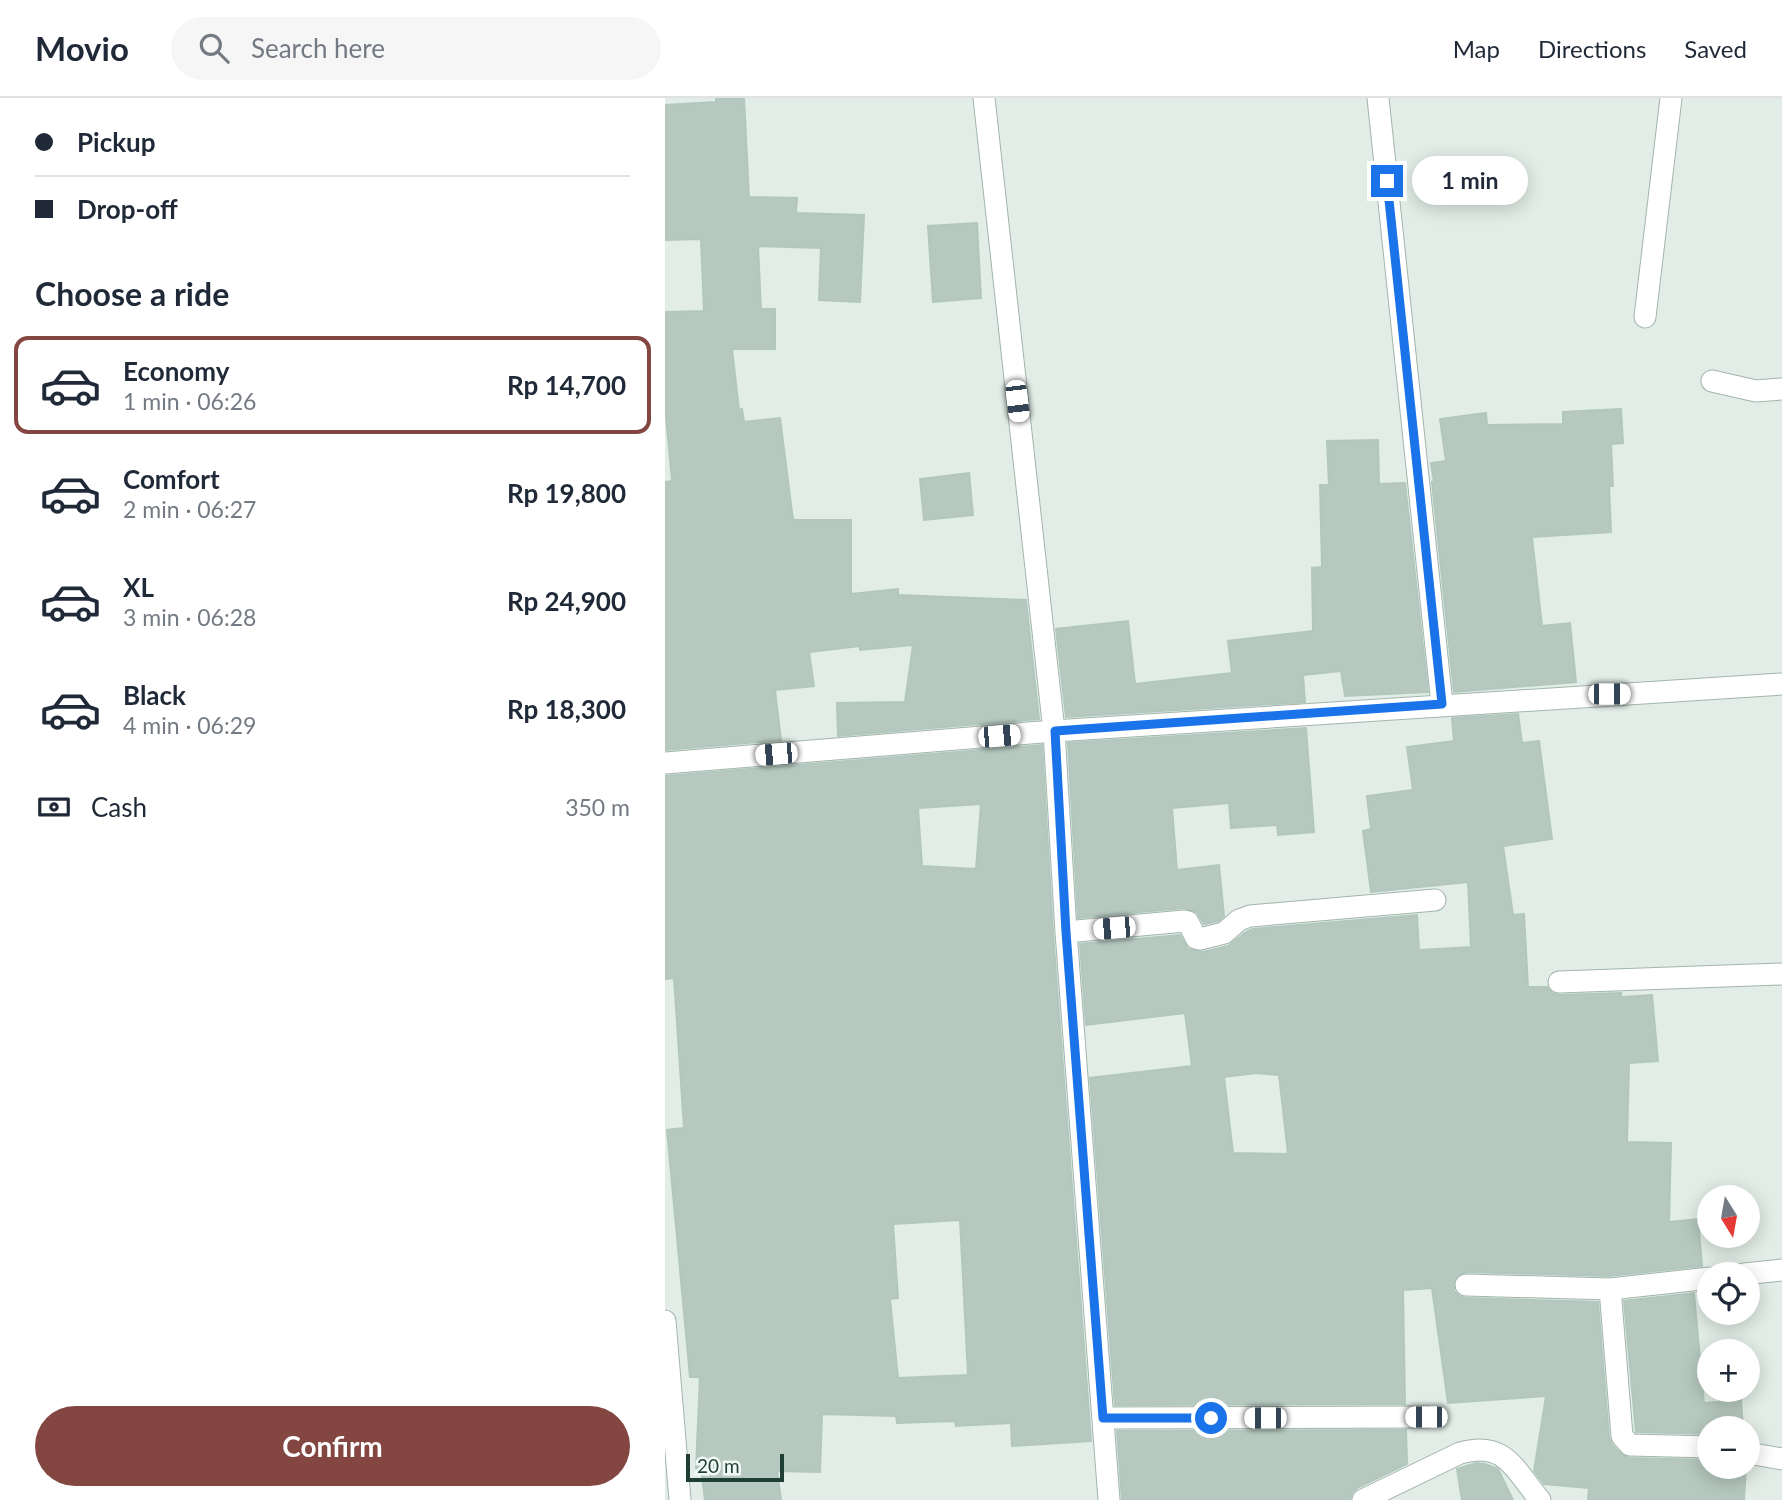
<!DOCTYPE html>
<html lang="en">
<head>
<meta charset="utf-8">
<style>
  :root { --surface:#fff; --page:#f6f6f7; --text:#1f2937; --muted:#747a83; --line:#e0e1e3; --accent:#844641 }
  body { margin:0; font-family:Lato,sans-serif; background:var(--page); color:var(--text); height:100vh; display:flex; flex-direction:column; font-size:26px; white-space:nowrap }
  * { box-sizing:border-box; margin:0 }
  p { font-size:23px; color:var(--muted) }
  .icon { flex:none; width:38px; height:38px; fill:none; stroke:currentColor; stroke-width:2; stroke-linecap:round; stroke-linejoin:round }
  .map { position:relative; flex:1; overflow:hidden }
  .details { display:flex; flex-direction:column; background:var(--surface); width:665px }
  .details>* { flex:none }
  .hud { display:grid; align-content:center; height:154px; padding:0 35px; background:var(--surface) }
  .needle { width:46px; rotate:169deg }
  .controls { position:absolute; left:1032px; top:1087px; display:grid; gap:14px }
  .controls a { display:grid; place-items:center; width:63px; height:63px; border-radius:50%; background:var(--surface); box-shadow:0 4px 18px #0003; font-size:35px }
  .scale { position:absolute; left:21px; bottom:18px; width:98px; box-sizing:border-box; padding-left:7px; border:4px solid #1f3f34; border-top:0; font-size:19px; line-height:24px; white-space:nowrap; color:#1f3f34; -webkit-text-stroke:5px #f2f9f5; paint-order:stroke }
  .end { position:absolute; width:32px; height:32px; margin:-16px; border:9px solid #1a73e8; background:#fff; box-shadow:0 0 0 4px #fff }
  .from { border-radius:50% }
  .bubble { position:absolute; height:49px; border-radius:24px; background:var(--surface); box-shadow:0 4px 18px #0003; font-size:23px; font-weight:700; line-height:49px; text-align:center }
  .car { position:absolute; width:21px; height:42px; margin:-21px -10px; border-radius:9px; box-shadow:0 0 5px 2px #0007; background:linear-gradient(#fff 24%,#345 0 40%,#fff 0 76%,#345 0 86%,#fff 0) }
  .hud b { display:flex; align-items:center; gap:24px; height:66px; font-size:26px }
  .hud b+b { border-top:2px solid var(--line) }
  .hud i { width:18px; height:18px; background:var(--text) }
  ul { padding:0; list-style:none }
  li { display:flex; align-items:center; gap:21px; height:98px; margin:0 14px 10px; padding:0 21px; border:4px solid transparent; border-radius:14px }
  li div { flex:1 }
  li b { display:block; font-size:26px }
  li em { font-style:normal; font-weight:700 }
  li.on { border-color:var(--accent) }
  li>.icon { width:63px; height:63px; stroke-width:1.5 }
  h2 { padding:0 35px; font-size:32px; line-height:84px }
  .pay { display:flex; align-items:center; gap:18px; height:77px; padding:0 35px; font-size:26px }
  .pay p { margin-inline-start:auto }
  .button { display:flex; gap:14px; margin-top:auto; padding:14px 35px }
  .button a { flex:1; height:80px; border-radius:42px; background:var(--accent); color:#fff; font-size:28px; font-weight:700; line-height:80px; text-align:center }
  header { display:flex; align-items:center; gap:42px; box-sizing:border-box; height:98px; padding:0 35px; background:var(--surface); border-bottom:2px solid var(--line) }
  header strong { font-size:33px }
  nav { display:flex; gap:38px; margin-inline-start:auto; font-size:24px }
  .search { width:490px; height:63px; background:var(--page); display:flex; align-items:center; gap:18px; box-sizing:border-box; padding:0 24px; border-radius:38px; color:var(--muted); font-size:26px }
  main { display:flex; flex:1; min-height:0 }
  .map>svg:first-child { display:block }
  .building { fill:#b6c8bf; stroke:#b2c7bd; stroke-width:2; fill-rule:evenodd }
  .lines { fill:none; stroke-linecap:round; stroke-linejoin:round }
  .minor-casing { stroke:#a3b5ad; stroke-width:23 }
  .minor { stroke:#fff; stroke-width:21 }
  .route { stroke:#1a73e8; stroke-width:9 }
</style>
</head>
<body>
<header>
<strong>Movio</strong>
<div class="search"><svg class="icon" aria-label="search" viewBox="0 0 24 24"><circle cx="10" cy="10" r="6"/><path d="M15 15l6 6"/></svg>Search here</div>
<nav><a>Map</a><a>Directions</a><a>Saved</a></nav>
</header>
<main>
<section class="details">
<div class="hud">
<b><i class="from"></i>Pickup</b>
<b><i></i>Drop-off</b>
</div>
<h2>Choose a ride</h2>
<ul>
<li class="on"><svg class="icon" aria-label="car" viewBox="0 0 24 24"><path d="M5 17H2v-5l4-1 3-4h7l3 4 3 1v5h-3M9 17h6M6 11h13"/><circle cx="7" cy="17" r="2"/><circle cx="17" cy="17" r="2"/></svg><div><b>Economy</b><p>1 min · 06:26</p></div><em>Rp 14,700</em></li>
<li><svg class="icon" aria-label="car" viewBox="0 0 24 24"><path d="M5 17H2v-5l4-1 3-4h7l3 4 3 1v5h-3M9 17h6M6 11h13"/><circle cx="7" cy="17" r="2"/><circle cx="17" cy="17" r="2"/></svg><div><b>Comfort</b><p>2 min · 06:27</p></div><em>Rp 19,800</em></li>
<li><svg class="icon" aria-label="car" viewBox="0 0 24 24"><path d="M5 17H2v-5l4-1 3-4h7l3 4 3 1v5h-3M9 17h6M6 11h13"/><circle cx="7" cy="17" r="2"/><circle cx="17" cy="17" r="2"/></svg><div><b>XL</b><p>3 min · 06:28</p></div><em>Rp 24,900</em></li>
<li><svg class="icon" aria-label="car" viewBox="0 0 24 24"><path d="M5 17H2v-5l4-1 3-4h7l3 4 3 1v5h-3M9 17h6M6 11h13"/><circle cx="7" cy="17" r="2"/><circle cx="17" cy="17" r="2"/></svg><div><b>Black</b><p>4 min · 06:29</p></div><em>Rp 18,300</em></li>
</ul>
<div class="pay"><svg class="icon" aria-label="cash" viewBox="0 0 24 24"><path d="M3 7h18v10H3z"/><circle cx="12" cy="12" r="2"/></svg>Cash<p>350 m</p></div>
<div class="button"><a>Confirm</a></div>
</section>
<div class="map">
<svg width="1117" height="1402" viewBox="0 0 1117 1402">
  <rect width="100%" height="100%" fill="#e1ede6"/>
  <path class="building" d="M51,0h28l5,99 48,1 -1,15 68,2 -4,87 -41,-2 2,-52 -63,-2 3,63h14v40h-43l7,61 3,-1 2,13 36,-4 13,102h58v74l47,-5v6l128,5 13,119 -201,17 -1,-33 68,-1 8,-57 -53,5v-4l-51,6 5,34 -39,4 6,50 -116,10v-268l7,-1 -7,-75v-94l39,-1 -3,-72 -36,1v-135l51,-3z
    M312,125l4,75 -48,4 -5,-76z
    M956,311l2,34 -12,1 2,42h-4l2,46 -79,5 10,89 28,-3 6,59 -122,10 -22,-210h2l-3,-19 15,-2 -6,-42 46,-6 1,12 76,-1v-12z
    M713,342l1,44 26,-1 23,209 -83,4 -4,-25 -38,4 2,27 -239,15 -10,-88 72,-8 7,63 97,-11 -4,-32 85,-10 -1,-63 10,-1 -2,-82h9l-2,-44z
    M304,375l4,42 -49,5 -4,-41z
    M853,616l4,29 17,-2 13,98 -49,7 10,69 11,-1 4,73h19l5,6 7,2 62,-2v4l31,-2 6,66 -29,2 -2,79 44,1 -2,79 29,-3 4,47 -93,10 -143,-4 -11,6 -1,13 5,5 7,2 132,4 11,135 3,8 9,9 8,4 81,2v6h36l-2,34h-156l1,-12 -45,-4 -10,-13 12,-75 -98,7 -16,-115 -29,2 2,114 -290,1 -25,-327 102,-12 -7,-53 -99,12 -6,-81 100,-9 8,14 15,3 25,-6 18,-14 7,-3 164,-14 2,35 52,-3 -3,-65 -97,10 -8,-61 8,-2 -4,-33 46,-6 -6,-43 47,-6 -2,-23zM591,975l23,2 9,79 -55,-1 -9,-76z
    M641,630l8,104 -36,3 -1,-10 -46,3 -2,-25 -57,5 5,62 42,-5 5,51 -6,5 -14,3 -7,-12 -14,-4 -105,10 -10,-175z
    M377,647l11,188 38,508 -79,5 -1,-23 -55,3 -1,-5 -58,2 -1,-7 -74,-2 -2,58 -43,-1 4,29h-76l-4,-32h-5l4,-91h-10l-23,-247 17,-2 -10,-150 -9,1v-203zM316,706l-5,65 -54,-3 -4,-58zM295,1122l8,155 -70,3 -8,-79 8,-1 -5,-74z
    M1029,1195l10,110 37,-3 2,28h-33v6l-74,-2 -12,-131z
    M741,1332l1,34 -50,24 -5,5 -2,7h-228l-5,-69z
    M811,1365l9,1 13,5 15,31h-51l-5,-31z"/>
  <g class="lines">
    <g class="minor-casing">
      <path id="minor" d="M319,0l70,633 12,201 43,568
        M713,0l64,606
        M980,219l26,-219
        M1047,283l44,10 26,-2
        M0,665l389,-32 728,-47
        M401,834l118,-11 4,1 8,16 4,1 24,-6 15,-13 11,-4 185,-16
        M894,884l223,-8
        M1079,1176l38,-4
        M801,1187l144,4 100,-11
        M945,1191l12,147 8,9 80,2
        M0,1223l15,179
        M438,1320l323,-1
        M1083,1355l34,6
        M698,1402l97,-47c45,-13 54,16 80,47"/>
    </g>
    <use href="#minor" class="minor"/>
  </g>
  <g class="lines">
    <path class="route" d="M546,1320h-108l-37,-486 -11,-201 387,-27 -55,-523"/>
  </g>
</svg>
<div class="controls">
<a><svg class="needle" viewBox="-14 -14 28 28"><path d="M0-13l5 13h-10z" fill="#e53935"/><path d="M0 13l5-13h-10z" fill="#747a83"/></svg></a>
<a><svg class="icon" aria-label="locate" viewBox="0 0 24 24"><circle cx="12" cy="12" r="6"/><path d="M12 2v4M12 18v4M2 12h4M18 12h4"/></svg></a>
<a>+</a>
<a>−</a>
</div>
<div class="scale">20 m</div>
<i class="end from" style="left:546px;top:1320px"></i>
<i class="end" style="left:722px;top:83px"></i>
<div class="bubble" style="left:747px;top:58px;width:116px">1 min</div>
<i class="car" style="left:352px;top:303px;rotate:173deg"></i>
<i class="car" style="left:944px;top:596px;rotate:90deg"></i>
<i class="car" style="left:334px;top:638px;rotate:85deg"></i>
<i class="car" style="left:111px;top:656px;rotate:265deg"></i>
<i class="car" style="left:449px;top:830px;rotate:265deg"></i>
<i class="car" style="left:761px;top:1319px;rotate:270deg"></i>
<i class="car" style="left:600px;top:1320px;rotate:270deg"></i>
</div>
</main>
</body>
</html>
